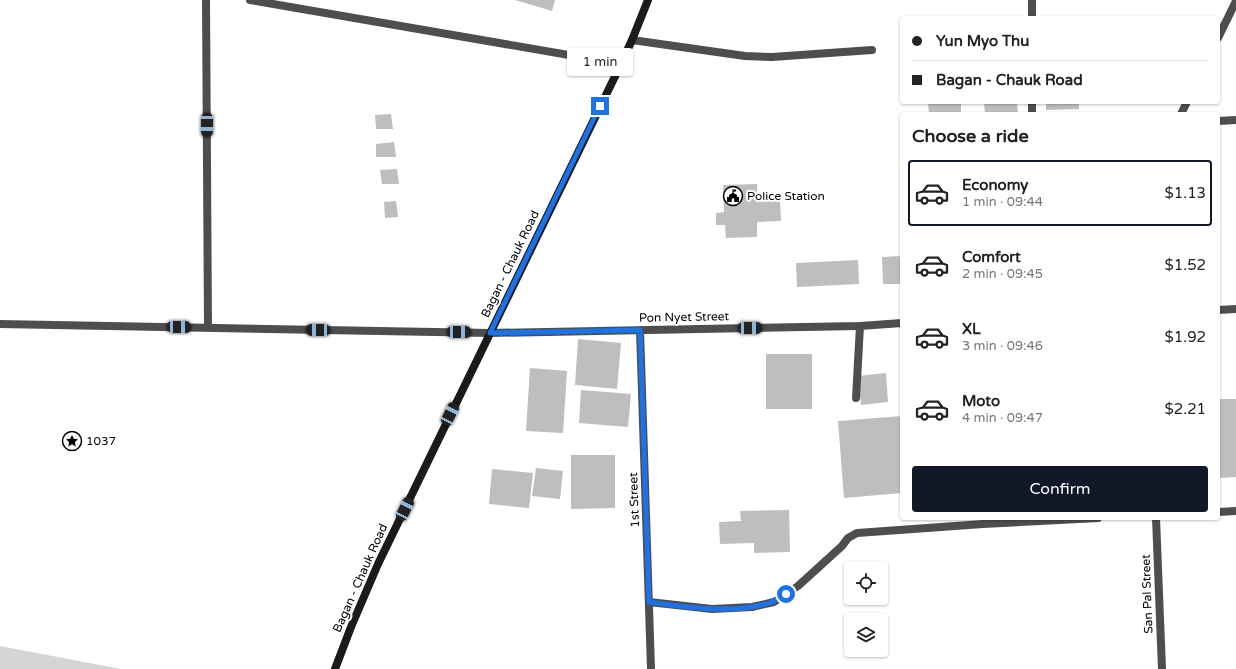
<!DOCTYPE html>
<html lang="en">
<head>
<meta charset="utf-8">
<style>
  :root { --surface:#fff; --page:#f6f6f6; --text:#222; --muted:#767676; --line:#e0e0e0; --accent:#111827 }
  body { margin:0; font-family:"Varela Round",sans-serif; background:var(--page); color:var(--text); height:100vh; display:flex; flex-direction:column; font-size:15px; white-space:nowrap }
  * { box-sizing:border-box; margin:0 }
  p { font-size:13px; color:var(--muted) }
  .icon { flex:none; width:22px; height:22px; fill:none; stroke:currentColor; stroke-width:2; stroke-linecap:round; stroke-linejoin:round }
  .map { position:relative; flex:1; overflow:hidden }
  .sheet { position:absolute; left:900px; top:112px; width:320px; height:408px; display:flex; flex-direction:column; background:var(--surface); border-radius:4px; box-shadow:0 1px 3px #0004 }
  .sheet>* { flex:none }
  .banner { position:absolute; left:900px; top:16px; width:320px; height:88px; border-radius:4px; box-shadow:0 1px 3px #0004; display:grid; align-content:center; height:88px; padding:0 12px; background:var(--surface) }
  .buttons { position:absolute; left:844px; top:561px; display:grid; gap:8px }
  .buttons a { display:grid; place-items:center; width:44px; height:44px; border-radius:4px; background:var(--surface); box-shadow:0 1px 3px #0004; font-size:20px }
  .end { position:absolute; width:18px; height:18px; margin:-9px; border:5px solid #1a73e8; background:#fff; box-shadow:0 0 0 2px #fff }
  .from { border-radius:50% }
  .bubble { position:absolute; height:28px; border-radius:4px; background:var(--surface); box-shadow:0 1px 3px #0004; font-size:13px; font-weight:600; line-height:28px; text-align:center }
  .car { position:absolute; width:12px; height:24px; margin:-12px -6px; border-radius:5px; box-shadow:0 0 3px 1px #0007; background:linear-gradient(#222 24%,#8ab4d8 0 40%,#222 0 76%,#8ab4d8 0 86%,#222 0) }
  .banner b { display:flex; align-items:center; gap:14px; height:38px; font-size:15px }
  .banner b+b { border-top:1px solid var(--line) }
  .banner i { width:10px; height:10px; background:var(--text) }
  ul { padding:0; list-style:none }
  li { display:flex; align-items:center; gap:12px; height:66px; margin:0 8px 6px; padding:0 4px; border:2px solid transparent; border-radius:4px }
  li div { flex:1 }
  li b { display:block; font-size:15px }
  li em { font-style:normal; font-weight:600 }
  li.selected { border-color:var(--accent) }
  li>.icon { width:36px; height:36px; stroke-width:1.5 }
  h2 { padding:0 12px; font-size:18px; line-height:48px }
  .action { display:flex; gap:8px; margin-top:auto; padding:8px 12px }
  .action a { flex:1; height:46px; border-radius:4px; background:var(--accent); color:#fff; font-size:16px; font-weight:600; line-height:46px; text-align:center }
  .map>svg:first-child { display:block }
  .green { fill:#d5d5d5 }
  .building { fill:#bebebe }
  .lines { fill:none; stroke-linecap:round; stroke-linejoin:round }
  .lane { stroke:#4e4e4e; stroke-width:8 }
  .street { stroke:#4e4e4e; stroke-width:8 }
  .secondary { stroke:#1b1b1b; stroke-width:8 }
  .route { stroke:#1a73e8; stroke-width:5 }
  .labels { text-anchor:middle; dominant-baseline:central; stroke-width:4; stroke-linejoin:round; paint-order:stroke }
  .poi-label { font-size:12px; fill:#000; stroke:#fff; text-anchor:start }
  .street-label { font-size:12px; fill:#000; stroke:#fff }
</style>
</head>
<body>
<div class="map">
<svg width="1236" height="669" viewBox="0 0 1236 669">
  <rect width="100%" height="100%" fill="#fff"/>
  <path class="green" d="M0,646l121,23h-121z"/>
  <path class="building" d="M515,0h40l-3,11z
    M928,102h33v12h-32z
    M984,102h33l1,12h-33z
    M1046,102h33v7l-33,1z
    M391,114l2,15h-17l-1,-14z
    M394,142l2,15h-20v-13z
    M397,169l2,15h-17l-2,-14z
    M757,184v17l23,-1 1,21 -24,1v15l-31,1 -1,-13h-9v-12l8,-1 -1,-27z
    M396,201l2,16 -13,1 -1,-16z
    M902,256v28h-19l-1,-27z
    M858,260l1,24 -62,3 -1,-24z
    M578,339l43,4 -4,46 -42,-4z
    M766,354h46v55h-46z
    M530,368l37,3 -4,62 -37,-2z
    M886,373l2,29 -27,3 -3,-29z
    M581,390l50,4 -3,33 -49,-4z
    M1218,399h18v78l-16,1z
    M902,416v77l-58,5 -6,-77z
    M571,455h44v53l-44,1z
    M536,468l27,3 -3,28 -28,-3z
    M492,469l41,4 -4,35 -40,-4z
    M789,510l1,42 -36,1v-10l-34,1 -1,-22 22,-1 -1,-10z"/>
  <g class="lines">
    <path class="lane" d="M1032,0v18
      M632,40l113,16 27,1 100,-7
      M1032,102v12
      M856,398l4,-72"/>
    <path class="street" d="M206,0l2,328
      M250,0l371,64
      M1218,38l18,-37
      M1181,114l6,-12
      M1218,121l18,-1
      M1218,310l18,-1
      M0,324l490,9 370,-7 42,-3
      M640,330l11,339
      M1218,512l18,-1
      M1156,518l6,151
      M649,602l63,7 40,-2 22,-5 24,-16 44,-40 6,-8 9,-5 126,-9 115,-6"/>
    <path class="secondary" d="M335,669l16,-42 27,-63 243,-500 11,-24 16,-40"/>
  </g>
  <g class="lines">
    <path class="route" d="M600,106l-110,227 150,-3 9,272c39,5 86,13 123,0 5,-2 9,-6 14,-8"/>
  </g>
  <defs>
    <g id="civic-ring" transform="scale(1)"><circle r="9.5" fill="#fff" stroke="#000" stroke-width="1.5"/><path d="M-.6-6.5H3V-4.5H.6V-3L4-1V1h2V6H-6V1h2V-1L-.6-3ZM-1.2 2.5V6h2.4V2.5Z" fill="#000"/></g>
    <g id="sight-ring" transform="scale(1)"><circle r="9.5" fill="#fff" stroke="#000" stroke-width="1.5"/><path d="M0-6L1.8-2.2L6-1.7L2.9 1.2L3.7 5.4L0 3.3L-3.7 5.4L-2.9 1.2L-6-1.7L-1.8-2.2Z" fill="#000"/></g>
  </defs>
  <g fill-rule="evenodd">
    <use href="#civic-ring" x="733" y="196"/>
    <use href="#sight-ring" x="72" y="441"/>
  </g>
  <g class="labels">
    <g class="poi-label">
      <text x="747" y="196">Police Station</text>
      <text x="86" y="441">1037</text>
    </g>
    <g class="street-label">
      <text transform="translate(510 264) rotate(-64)">Bagan - Chauk Road</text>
      <text transform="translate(684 317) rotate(-1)">Pon Nyet Street</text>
      <text transform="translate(634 500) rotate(-92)">1st Street</text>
      <text transform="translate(360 578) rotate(-66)">Bagan - Chauk Road</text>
      <text transform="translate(1147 594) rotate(-92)">San Pal Street</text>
    </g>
  </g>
</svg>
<div class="buttons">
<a><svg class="icon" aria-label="locate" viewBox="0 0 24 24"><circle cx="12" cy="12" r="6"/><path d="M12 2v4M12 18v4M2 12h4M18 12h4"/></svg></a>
<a><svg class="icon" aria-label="layers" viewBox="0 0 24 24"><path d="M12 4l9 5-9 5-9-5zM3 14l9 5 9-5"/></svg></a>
</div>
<i class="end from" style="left:786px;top:594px"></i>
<i class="end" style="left:600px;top:106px"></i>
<div class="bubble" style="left:567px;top:48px;width:66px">1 min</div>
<i class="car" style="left:207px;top:125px;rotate:180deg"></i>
<i class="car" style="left:179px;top:327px;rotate:91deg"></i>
<i class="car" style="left:750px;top:328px;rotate:89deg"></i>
<i class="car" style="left:318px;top:330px;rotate:271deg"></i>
<i class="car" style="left:459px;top:332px;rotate:91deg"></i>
<i class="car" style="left:450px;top:414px;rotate:26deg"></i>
<i class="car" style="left:405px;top:509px;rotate:26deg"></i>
<div class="banner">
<b><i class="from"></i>Yun Myo Thu</b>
<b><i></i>Bagan - Chauk Road</b>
</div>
<section class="sheet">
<h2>Choose a ride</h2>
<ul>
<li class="selected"><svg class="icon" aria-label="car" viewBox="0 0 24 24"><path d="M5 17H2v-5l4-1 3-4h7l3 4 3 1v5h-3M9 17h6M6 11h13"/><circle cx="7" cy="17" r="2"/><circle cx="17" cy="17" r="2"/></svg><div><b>Economy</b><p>1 min · 09:44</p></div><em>$1.13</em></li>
<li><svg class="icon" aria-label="car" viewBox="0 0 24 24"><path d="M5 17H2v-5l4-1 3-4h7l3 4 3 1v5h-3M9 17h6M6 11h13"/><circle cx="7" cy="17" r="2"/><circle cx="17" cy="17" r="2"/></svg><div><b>Comfort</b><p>2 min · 09:45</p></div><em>$1.52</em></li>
<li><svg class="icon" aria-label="car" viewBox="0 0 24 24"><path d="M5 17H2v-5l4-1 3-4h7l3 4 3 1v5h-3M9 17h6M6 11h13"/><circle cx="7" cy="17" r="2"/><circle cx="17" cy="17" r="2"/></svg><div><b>XL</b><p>3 min · 09:46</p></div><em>$1.92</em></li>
<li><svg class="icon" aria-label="car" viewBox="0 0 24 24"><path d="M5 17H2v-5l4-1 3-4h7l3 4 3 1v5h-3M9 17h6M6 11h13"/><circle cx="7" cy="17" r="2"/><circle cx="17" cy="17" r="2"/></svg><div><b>Moto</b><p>4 min · 09:47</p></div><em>$2.21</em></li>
</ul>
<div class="action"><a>Confirm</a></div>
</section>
</div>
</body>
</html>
